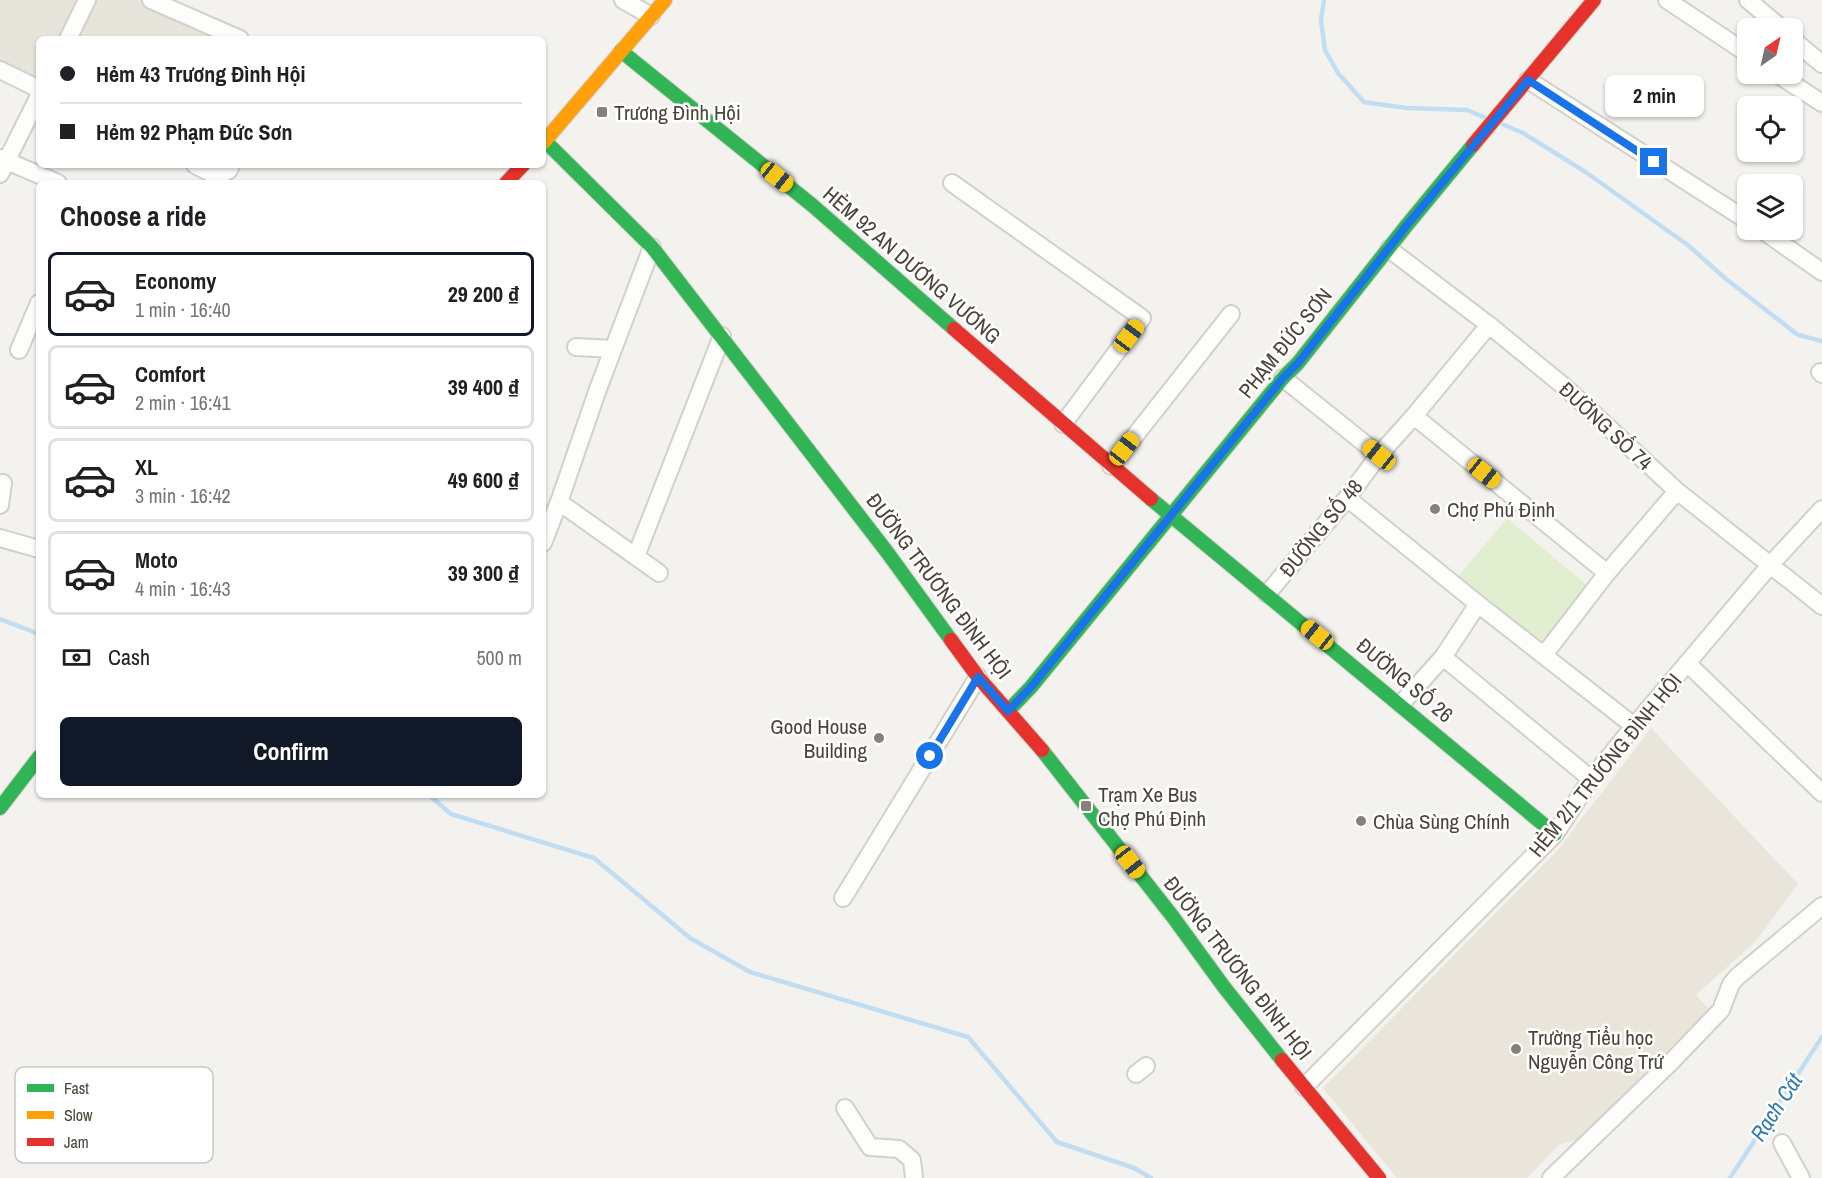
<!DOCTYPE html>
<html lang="en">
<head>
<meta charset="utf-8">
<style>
  :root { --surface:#fff; --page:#f2f2f2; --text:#202124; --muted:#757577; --line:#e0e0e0; --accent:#111827 }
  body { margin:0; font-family:"Archivo Narrow",sans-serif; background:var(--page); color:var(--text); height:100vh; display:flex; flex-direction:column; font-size:22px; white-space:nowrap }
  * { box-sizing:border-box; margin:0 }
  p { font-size:20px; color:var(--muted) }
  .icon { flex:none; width:33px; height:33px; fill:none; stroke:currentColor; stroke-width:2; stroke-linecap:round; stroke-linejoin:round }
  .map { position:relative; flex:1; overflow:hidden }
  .panel { position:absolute; left:36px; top:180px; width:510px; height:618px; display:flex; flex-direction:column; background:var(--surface); border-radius:9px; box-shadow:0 2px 4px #0004 }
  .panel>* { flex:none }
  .banner { position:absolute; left:36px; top:36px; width:510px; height:132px; border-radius:9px; box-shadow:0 2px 4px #0004; display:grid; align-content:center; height:132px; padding:0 24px; background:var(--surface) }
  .needle { width:39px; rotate:34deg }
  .fabs { position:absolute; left:1737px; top:18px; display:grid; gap:12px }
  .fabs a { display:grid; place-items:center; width:66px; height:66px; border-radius:9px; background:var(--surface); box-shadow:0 2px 4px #0004; font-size:30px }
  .end { position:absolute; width:27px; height:27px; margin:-14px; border:8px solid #1a73e8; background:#fff; box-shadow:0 0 0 3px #fff }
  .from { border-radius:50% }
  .bubble { position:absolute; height:42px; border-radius:9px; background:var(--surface); box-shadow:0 2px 4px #0004; font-size:20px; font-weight:800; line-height:42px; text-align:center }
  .car { position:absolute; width:18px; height:36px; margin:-18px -9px; border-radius:8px; box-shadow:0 0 4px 2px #0007; background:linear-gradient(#f5c518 24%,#345 0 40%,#f5c518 0 76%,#345 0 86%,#f5c518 0) }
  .banner b { display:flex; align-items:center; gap:21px; height:57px; font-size:22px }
  .banner b+b { border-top:2px solid var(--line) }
  .banner i { width:15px; height:15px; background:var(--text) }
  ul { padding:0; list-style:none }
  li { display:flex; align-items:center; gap:18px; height:84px; margin:0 12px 9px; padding:0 12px; border:3px solid var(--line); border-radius:9px }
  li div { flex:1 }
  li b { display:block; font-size:22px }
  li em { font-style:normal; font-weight:800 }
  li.selected { border-color:var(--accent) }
  li>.icon { width:54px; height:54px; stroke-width:1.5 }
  h2 { padding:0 24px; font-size:27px; line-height:72px }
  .pay { display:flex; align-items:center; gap:15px; height:66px; padding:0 24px; font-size:22px }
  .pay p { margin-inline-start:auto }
  .button { display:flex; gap:12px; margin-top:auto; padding:12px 24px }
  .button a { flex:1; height:69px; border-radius:9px; background:var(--accent); color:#fff; font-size:24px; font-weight:800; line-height:69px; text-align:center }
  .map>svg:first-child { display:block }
  .residential { fill:#e7e4dc }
  .education { fill:#eae5da }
  .green { fill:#e1eecf }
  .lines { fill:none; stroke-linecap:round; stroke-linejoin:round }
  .stream { stroke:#c0ddf1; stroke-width:4.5 }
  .street-casing { stroke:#d2d0cb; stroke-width:20 }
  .fast-casing { stroke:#d3cfc5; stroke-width:16 }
  .slow-casing { stroke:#d3cfc5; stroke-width:16 }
  .jam-casing { stroke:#d3cfc5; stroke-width:16 }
  .street { stroke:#fdfdfc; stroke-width:16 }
  .fast { stroke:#30b455; stroke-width:14 }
  .slow { stroke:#ff9f0a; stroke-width:14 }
  .jam { stroke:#e5322d; stroke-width:14 }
  .route { stroke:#1a73e8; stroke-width:8 }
  .poi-dot { fill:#868178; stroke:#fff; stroke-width:2 }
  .labels { text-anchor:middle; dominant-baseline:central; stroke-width:5; stroke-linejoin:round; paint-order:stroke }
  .poi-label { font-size:21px; fill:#4b4439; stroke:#fff; text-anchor:start }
  .street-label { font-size:21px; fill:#4b4439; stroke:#fff }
  .water-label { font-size:22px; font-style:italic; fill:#2e7ab2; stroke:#fff }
  .key { fill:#fff; stroke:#c9c7c4; stroke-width:1.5 }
  .key-label { font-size:16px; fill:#4b4439 }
</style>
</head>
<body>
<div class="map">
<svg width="1822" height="1178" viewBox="0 0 1822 1178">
  <rect width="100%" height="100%" fill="#f4f2ee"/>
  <path class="residential" d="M0,0h146l87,39h-194v47l-39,-19z"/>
  <path class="education" d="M1651,728l147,156 -42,57 -60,54 13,14 -131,131 -18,4 -33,34h-130l-74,-90 234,-237z"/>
  <path class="green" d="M1507,518l82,69 -49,59 -83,-68z"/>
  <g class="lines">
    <path class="stream" d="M1324,0l-3,20 4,30 13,23 26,29 42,6 61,2 19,8
      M1502,124l21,9 64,40 102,73 37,33 72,56 24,6
      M0,619l39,15
      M429,795l22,19 143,44 96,80 60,34 218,65 89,105 77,26 17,10
      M1730,1178l92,-141"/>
    <g class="street-casing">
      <path id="street" d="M151,0l89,39
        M623,0l28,16
        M1667,0l81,54
        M1748,0l33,28
        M68,39l19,-39
        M1792,39l30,25
        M0,70l39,19
        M1777,74l45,29
        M1528,80l220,141
        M0,158l58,25
        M195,165l22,11 12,-6 2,-5
        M0,174l39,-78
        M952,183l190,135 -79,106
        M1762,230l60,42
        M1389,249l100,76 77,63 111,103 145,115
        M576,347l37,2
        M19,350l20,-47
        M1820,372l2,2
        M1283,378l96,77
        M1414,416l193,157
        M1111,466l120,-152
        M1347,498l131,106 156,122
        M559,502l100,71
        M0,505l3,-22
        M0,538l39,11
        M543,543l16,-41 39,-113 54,-142
        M636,556l86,-220
        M1267,594l80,-96 32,-43 35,-39 75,-91
        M1544,655l63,-82 70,-82
        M1443,657l148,122
        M1687,663l135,130
        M1401,704l42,-47 35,-53
        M843,898l135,-221
        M1136,1074l10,-8
        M1304,1087l251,-253 36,-55 43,-53 137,-162 51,-55
        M845,1108l25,39 29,2 13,11 2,18
        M1782,1143l19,35
        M1551,1178l120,-116 50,-52 10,-26 6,-7 85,-71"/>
    </g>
    <g class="fast-casing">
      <path id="fast" d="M621,51l191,154 142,124
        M545,141l107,106 235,305 64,88
        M1151,499l404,335
        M1008,711l23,-24 252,-309 15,-15 109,-138 66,-80
        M1042,750l131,167 51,70 58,73
        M0,808l39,-51"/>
    </g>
    <g class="slow-casing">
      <path id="slow" d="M543,143l122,-143"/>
    </g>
    <g class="jam-casing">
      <path id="jam" d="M1473,145l121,-145
        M506,183l17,-18
        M954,329l197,170
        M951,640l27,37 64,73
        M1282,1060l97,118"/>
    </g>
    <use href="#street" class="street"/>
    <use href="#fast" class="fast"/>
    <use href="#slow" class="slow"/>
    <use href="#jam" class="jam"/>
  </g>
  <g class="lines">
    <path class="route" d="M930,756l48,-79 30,34 23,-24 252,-309 15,-15 109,-138 121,-145 126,82"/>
  </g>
  <g class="poi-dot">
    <rect x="596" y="106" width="12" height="12" rx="3"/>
    <circle cx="1435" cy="509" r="6"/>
    <circle cx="879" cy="738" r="6"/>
    <rect x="1080" y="800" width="12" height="12" rx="3"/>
    <circle cx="1361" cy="821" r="6"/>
    <circle cx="1516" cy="1049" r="6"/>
  </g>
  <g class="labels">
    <g class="poi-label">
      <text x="614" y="112">Trương Đình Hội</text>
      <text x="1447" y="509">Chợ Phú Định</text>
      <text x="867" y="726" text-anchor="end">Good House<tspan x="867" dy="24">Building</tspan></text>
      <text x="1098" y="794">Trạm Xe Bus<tspan x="1098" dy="24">Chợ Phú Định</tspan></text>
      <text x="1373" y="821">Chùa Sùng Chính</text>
      <text x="1528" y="1037">Trường Tiểu học<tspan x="1528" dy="24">Nguyễn Công Trứ</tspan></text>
    </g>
    <g class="street-label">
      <text transform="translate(912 265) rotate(41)">HẺM 92 AN DƯƠNG VƯƠNG</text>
      <text transform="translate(1285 343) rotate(-51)">PHẠM ĐỨC SƠN</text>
      <text transform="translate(1606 426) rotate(43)">ĐƯỜNG SỐ 74</text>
      <text transform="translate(1321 528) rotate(-51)">ĐƯỜNG SỐ 48</text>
      <text transform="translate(939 586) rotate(53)">ĐƯỜNG TRƯƠNG ĐÌNH HỘI</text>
      <text transform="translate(1405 680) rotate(40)">ĐƯỜNG SỐ 26</text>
      <text transform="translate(1605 765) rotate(-51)">HẺM 2/1 TRƯƠNG ĐÌNH HỘI</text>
      <text transform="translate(1238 968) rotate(52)">ĐƯỜNG TRƯƠNG ĐÌNH HỘI</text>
    </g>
    <g class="water-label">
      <text transform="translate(1776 1107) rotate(-57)">Rạch Cát</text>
    </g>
  </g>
  <rect x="15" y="1067" width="198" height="96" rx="9" class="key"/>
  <rect x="27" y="1084" width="27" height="8" fill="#30b455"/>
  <rect x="27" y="1111" width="27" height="8" fill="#ff9f0a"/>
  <rect x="27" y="1138" width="27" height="8" fill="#e5322d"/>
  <g class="key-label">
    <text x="64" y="1094">Fast</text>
    <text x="64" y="1121">Slow</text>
    <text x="64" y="1148">Jam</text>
  </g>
</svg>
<div class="fabs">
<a><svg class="needle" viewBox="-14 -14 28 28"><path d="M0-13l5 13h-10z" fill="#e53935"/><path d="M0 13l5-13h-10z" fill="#757577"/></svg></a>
<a><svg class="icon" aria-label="locate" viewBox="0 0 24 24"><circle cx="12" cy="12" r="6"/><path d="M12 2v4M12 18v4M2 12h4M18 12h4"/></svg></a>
<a><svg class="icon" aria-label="layers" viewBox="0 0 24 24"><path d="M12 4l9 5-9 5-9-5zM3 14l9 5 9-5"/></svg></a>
</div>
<i class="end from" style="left:930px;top:756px"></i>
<i class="end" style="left:1654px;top:162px"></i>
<div class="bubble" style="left:1605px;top:75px;width:99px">2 min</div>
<i class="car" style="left:777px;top:177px;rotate:129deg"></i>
<i class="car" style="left:1129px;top:336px;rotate:37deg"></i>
<i class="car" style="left:1124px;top:449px;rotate:38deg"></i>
<i class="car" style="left:1379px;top:455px;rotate:309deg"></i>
<i class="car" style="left:1484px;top:473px;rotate:129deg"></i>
<i class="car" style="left:1317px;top:635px;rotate:309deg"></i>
<i class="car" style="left:1130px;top:862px;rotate:142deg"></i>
<div class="banner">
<b><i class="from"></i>Hẻm 43 Trương Đình Hội</b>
<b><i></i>Hẻm 92 Phạm Đức Sơn</b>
</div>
<section class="panel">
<h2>Choose a ride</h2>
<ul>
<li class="selected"><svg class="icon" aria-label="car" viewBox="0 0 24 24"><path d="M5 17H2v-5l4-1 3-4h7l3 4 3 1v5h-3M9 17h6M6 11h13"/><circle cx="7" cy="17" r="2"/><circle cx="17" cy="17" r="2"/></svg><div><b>Economy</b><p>1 min · 16:40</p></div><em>29 200 ₫</em></li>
<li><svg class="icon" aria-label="car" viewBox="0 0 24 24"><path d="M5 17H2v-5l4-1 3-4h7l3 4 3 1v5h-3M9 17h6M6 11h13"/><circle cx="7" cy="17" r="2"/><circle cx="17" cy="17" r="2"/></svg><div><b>Comfort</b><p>2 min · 16:41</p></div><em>39 400 ₫</em></li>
<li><svg class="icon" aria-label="car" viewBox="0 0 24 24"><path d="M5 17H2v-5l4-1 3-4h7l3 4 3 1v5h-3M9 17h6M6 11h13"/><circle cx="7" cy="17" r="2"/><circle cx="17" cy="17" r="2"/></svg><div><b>XL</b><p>3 min · 16:42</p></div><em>49 600 ₫</em></li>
<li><svg class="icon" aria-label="car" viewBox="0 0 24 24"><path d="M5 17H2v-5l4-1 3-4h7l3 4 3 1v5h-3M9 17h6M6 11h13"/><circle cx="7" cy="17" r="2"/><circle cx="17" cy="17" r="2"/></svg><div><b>Moto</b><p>4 min · 16:43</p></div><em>39 300 ₫</em></li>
</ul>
<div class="pay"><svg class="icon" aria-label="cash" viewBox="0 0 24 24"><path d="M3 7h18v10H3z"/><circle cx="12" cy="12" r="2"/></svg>Cash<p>500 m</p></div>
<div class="button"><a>Confirm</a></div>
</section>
</div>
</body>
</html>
